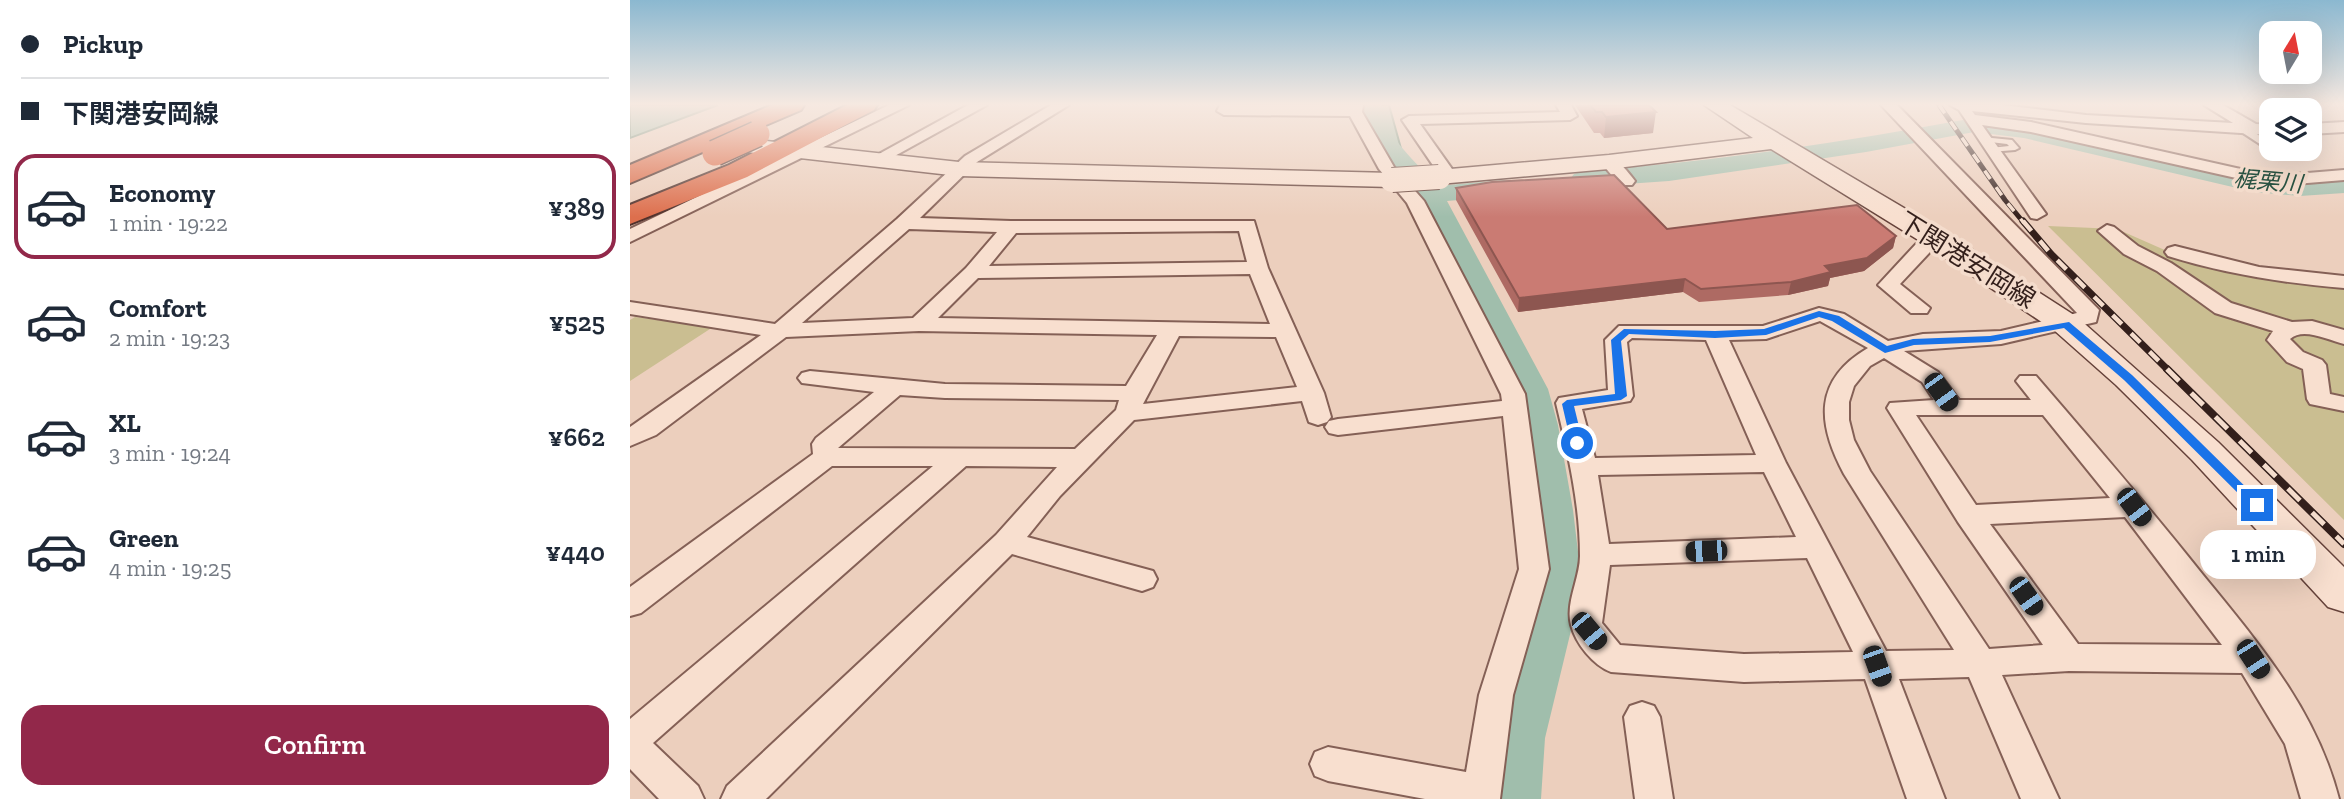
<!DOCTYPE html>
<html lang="en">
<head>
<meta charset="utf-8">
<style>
  :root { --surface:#fff; --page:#f2f2f3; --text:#1f2937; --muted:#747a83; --line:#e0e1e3; --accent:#92284a }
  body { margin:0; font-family:"Zilla Slab","Noto Sans JP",serif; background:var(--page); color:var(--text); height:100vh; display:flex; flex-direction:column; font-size:26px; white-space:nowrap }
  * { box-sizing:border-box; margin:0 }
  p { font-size:23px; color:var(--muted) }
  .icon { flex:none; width:38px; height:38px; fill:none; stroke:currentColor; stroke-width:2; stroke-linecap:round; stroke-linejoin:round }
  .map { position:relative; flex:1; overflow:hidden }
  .sheet { display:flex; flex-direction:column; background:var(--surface); width:630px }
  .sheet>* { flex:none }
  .top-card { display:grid; align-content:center; height:154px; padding:0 21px; background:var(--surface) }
  .needle { width:46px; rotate:10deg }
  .fabs { position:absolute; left:1629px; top:21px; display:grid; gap:14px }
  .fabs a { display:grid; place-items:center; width:63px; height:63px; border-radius:14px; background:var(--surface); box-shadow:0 7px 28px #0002; font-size:35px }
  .end { position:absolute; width:32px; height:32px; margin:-16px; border:9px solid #1a73e8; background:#fff; box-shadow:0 0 0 4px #fff }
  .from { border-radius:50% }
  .bubble { position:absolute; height:49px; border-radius:21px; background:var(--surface); box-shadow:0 7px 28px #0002; font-size:23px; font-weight:600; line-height:49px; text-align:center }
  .car { position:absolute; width:21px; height:42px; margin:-21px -10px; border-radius:9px; box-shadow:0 0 5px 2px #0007; background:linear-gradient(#222 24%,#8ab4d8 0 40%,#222 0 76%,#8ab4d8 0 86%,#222 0) }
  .top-card b { display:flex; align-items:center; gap:24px; height:66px; font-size:26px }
  .top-card b+b { border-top:2px solid var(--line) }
  .top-card i { width:18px; height:18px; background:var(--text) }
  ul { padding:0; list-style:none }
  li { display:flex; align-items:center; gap:21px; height:105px; margin:0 14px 10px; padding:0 7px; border:4px solid transparent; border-radius:21px }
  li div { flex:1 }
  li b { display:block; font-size:26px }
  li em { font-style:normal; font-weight:600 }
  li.active { border-color:var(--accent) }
  li>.icon { width:63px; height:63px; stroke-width:1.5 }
  .primary-button { display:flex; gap:14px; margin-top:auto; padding:14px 21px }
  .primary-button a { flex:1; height:80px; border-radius:21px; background:var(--accent); color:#fff; font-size:28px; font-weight:600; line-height:80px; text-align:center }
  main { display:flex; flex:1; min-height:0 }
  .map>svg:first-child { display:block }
  .green { fill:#cabe91 }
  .water { fill:#a0beac; stroke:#688b77; stroke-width:2 }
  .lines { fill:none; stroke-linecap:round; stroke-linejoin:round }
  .river { fill:#a0beac; fill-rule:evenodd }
  .lane-casing { stroke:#846056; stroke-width:4 }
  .street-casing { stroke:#846056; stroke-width:4 }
  .secondary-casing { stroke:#65423a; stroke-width:3 }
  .highway-casing { stroke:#51312b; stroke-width:4 }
  .lane { fill:#f8dfcf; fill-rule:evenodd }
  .street { fill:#f8dfcf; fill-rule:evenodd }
  .secondary { fill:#f8dfcf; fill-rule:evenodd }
  .highway { fill:#dd6f4d; fill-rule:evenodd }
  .rail-far2-casing { stroke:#331f1b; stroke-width:5 }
  .rail-far1-casing { stroke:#331f1b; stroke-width:7 }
  .rail-casing { stroke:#331f1b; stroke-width:8 }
  .rail-far2 { stroke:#f4dccc; stroke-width:3.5; stroke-dasharray:10; stroke-linecap:butt }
  .rail-far1 { stroke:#f4dccc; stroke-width:4.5; stroke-dasharray:13; stroke-linecap:butt }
  .rail { stroke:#f4dccc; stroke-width:5; stroke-dasharray:17; stroke-linecap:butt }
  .secondary-bridge-casing { stroke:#65423a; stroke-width:26; stroke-linecap:butt }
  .highway-bridge-casing { stroke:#51312b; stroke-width:28; stroke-linecap:butt }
  .secondary-bridge { stroke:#f8dfcf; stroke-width:24 }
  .highway-bridge { stroke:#dd6f4d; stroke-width:25 }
  .wall { fill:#ae6a63 }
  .shaded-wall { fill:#8d5650 }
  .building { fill:#ca7b73; stroke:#8d5650; stroke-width:2 }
  .route { fill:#1a73e8 }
  .labels { text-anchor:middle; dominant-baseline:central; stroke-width:7; stroke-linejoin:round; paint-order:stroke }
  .far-water-label { font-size:23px; font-style:italic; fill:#2a5343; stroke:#f4dccc }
  .street-label { font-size:26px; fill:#331f1b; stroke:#f4dccc }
</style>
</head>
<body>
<main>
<section class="sheet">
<div class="top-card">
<b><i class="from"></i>Pickup</b>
<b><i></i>下関港安岡線</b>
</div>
<ul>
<li class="active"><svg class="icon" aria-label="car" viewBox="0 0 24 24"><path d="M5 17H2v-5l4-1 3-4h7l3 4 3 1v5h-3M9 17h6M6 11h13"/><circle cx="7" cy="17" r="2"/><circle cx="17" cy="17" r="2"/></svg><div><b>Economy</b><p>1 min · 19:22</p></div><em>¥389</em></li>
<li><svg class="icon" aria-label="car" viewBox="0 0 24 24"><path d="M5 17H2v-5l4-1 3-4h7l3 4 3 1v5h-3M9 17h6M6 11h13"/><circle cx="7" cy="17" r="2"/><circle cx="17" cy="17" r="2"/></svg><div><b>Comfort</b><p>2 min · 19:23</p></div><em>¥525</em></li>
<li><svg class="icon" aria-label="car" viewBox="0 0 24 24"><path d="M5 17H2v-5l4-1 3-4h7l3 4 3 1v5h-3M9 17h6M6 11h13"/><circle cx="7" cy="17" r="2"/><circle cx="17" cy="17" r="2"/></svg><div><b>XL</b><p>3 min · 19:24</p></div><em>¥662</em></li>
<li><svg class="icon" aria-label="car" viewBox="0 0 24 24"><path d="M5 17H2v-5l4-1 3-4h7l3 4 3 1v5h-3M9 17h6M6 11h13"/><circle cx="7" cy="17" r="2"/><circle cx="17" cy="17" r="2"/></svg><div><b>Green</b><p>4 min · 19:25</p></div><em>¥440</em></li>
</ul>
<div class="primary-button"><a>Confirm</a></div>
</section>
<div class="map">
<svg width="1714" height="799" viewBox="0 0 1714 799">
  <rect width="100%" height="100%" fill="#eccfbd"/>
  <path class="green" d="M1418,226l69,3 50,22 177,33v236z
    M5,317l78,10 -83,54v-61z"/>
  <path class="water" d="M0,105h88l-88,33z
    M735,105h24l16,58c-16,-15 -45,-33 -40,-58z"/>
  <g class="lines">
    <path class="river" d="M730,105h22c1,31 36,58 55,81l67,-6 9,2 4,6 -4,6 -9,2 -57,5 101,188 10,36 15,85 9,75 -37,153 -4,61h-58l8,-61 45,-153 -5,-75 -11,-85 -8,-36 -94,-193 -52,-64 -6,-15z
      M1344,118l50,6 230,52 46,4 44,-3v16l-44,3 -46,-4 -230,-54 -50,-6 -108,20 -197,29 -86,6 -9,-3 -4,-5 4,-5 9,-3c131,-9 261,-29 391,-53z"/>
    <g class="lane-casing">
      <path id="lane" d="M1610,127h6l26,17v5h3l-6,1 -29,-19z
        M1352,137l30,3 7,8 -4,2 -25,2v-4l19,-2 -2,-2 -25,-3z"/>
    </g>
    <g class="street-casing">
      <path id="street" d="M259,105h20l-279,137v-13z
        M338,105h19l-105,58h-12l-2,-3z
        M421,105h18l-92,57 -57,56 91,3h243l14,47 56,125 7,24 -4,5 -9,3 -9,-3 -7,-21 -168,19 -74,76 -33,41 126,34 4,8 -4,8 -11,4 -130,-37 -246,245h-45l6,-13 269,-251 61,-68 -91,-1 -313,277 45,43 6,13h-45l-29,-30v-50l303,-253h-101l-191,147 -11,3v-29l183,-133 -1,-10 4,-6 58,-46 -72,-9 -4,-5 4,-5 8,-2 135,13 181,2 31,-51 -238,-4 -133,6 -130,98 -26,11v-19l131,-92 -131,-21v-12l145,22 122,-105 68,-63zM279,229l88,3 -31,36 -53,50 -111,5zM609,231l8,31 -258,4 27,-33zM620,274l20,50 -332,-6 40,-40zM549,336l97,1 21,50 -154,17zM270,395l45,3 174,2 -3,10 -41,39 -237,-1z
        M590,105h143l-1,7 32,55 30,34 101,193 24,175 -36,126 -13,104h-75l-97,-18 -13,-5 -5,-12 5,-12 13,-5 138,25 13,-77 40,-126 -16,-153 -165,19 -9,-2 -4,-6 4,-6 9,-2 164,-18 -1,-7 -94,-191 -28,-34 -29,-53 -126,-1 -7,-4z
        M926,105h15l6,11 -7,4 -150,4 37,52 -8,5 -6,-1 -41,-60 7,-4 151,-4z
        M1251,105h16l202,205 -3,12 -95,22 -97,7 34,21 21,28h72l-15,-19 4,-5h16c57,66 113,131 167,199 57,70 113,135 136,224h-38l-16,-55 -43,-71 -173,-2 -67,4 57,124h-38l-52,-122 -70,2 46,120h-38l-42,-120 -121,3 -133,-10c-18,-7 -35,-28 -40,-47 -6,-22 9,-47 9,-69 0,-51 -12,-103 -24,-153l3,-5 49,-8 -3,-50 14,-14h144l56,-18 25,6 44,27 35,-7 78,-3 76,-18zM1190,321l48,27c-55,32 -51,76 -24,126l110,176 -68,1 -100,-188 -57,-123 37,-1zM1002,338l74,2 50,115 -161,3 -13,-49 48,-8 3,-5 -6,-54zM1254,358l38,24 12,18 -44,3 -3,5 71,114 85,123 -54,4 -119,-178 -16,-31 -5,-20v-18l5,-16 16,-20zM1286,415h127l67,83 -134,7zM1134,472l32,65 -187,7 -11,-69zM1495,517l97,128 -144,-1 -88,-120zM1177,558l46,94 -109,2 -124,-9 -18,-22 8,-58z
        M1320,105h52l84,10 147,8 -29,-18h19l33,19 16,1v10l-186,-12 -114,-12 3,4 56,7 223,50 28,3 62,-5v10l-62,5 -28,-3 -223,-50 -49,-7 64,89 -9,5 -6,-1 -72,-108z
        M1714,122v10l-34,2v-10z
        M979,157c10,3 19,15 26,24l-3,4h-12l-17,-20 -2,-3z
        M1477,225l7,2 24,19 33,17 60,40 61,19 20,-1 32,9v14c-16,-4 -41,-17 -54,-5l13,13 19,8 4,5 4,29 14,3v14l-34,-7 -3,-5 -4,-30 -16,-7 -20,-22 6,-9 -58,-18 -58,-42 -33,-17 -26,-23z
        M1308,234l7,2 3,4 -18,12 -30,32 30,24 -3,5h-16l-33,-28 38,-41z
        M1545,246l84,21 85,9v12c-60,-5 -118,-14 -176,-32l-3,-4 3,-4z
        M1012,702l12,4 6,11 13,82h-38l-11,-82 6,-11z"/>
    </g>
    <g class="secondary-casing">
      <path id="secondary" d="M1074,105h26l218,129 129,83 141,125 126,125v45l-16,-5 -136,-147 -76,-75 -61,-54 -127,-85 -157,-97 -162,20 -170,15 -9,-2 -3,-5 3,-5 9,-2 170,-15 144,-17z
        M81,135l248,27 433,11 9,2 3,5 -3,5 -9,2 -433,-11 -256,-29 -3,-5 3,-5z"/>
    </g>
    <g class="highway-casing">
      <path id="highway" d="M142,105h32l-3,5 -171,73v-18z
        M217,105h30l-3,5 -127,67 -117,47v-19l99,-40z"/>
    </g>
    <use href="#lane" class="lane"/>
    <use href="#street" class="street"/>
    <use href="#secondary" class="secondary"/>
    <use href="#highway" class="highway"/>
    <g class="rail-far2-casing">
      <path id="rail-far2" d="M1309,105l66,95 19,23"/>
    </g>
    <g class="rail-far1-casing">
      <path id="rail-far1" d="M1393,221l28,33 118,117"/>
    </g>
    <g class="rail-casing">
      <path id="rail" d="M1537,369l177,175"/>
    </g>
    <use href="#rail-far2" class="rail-far2"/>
    <use href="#rail-far1" class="rail-far1"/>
    <use href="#rail" class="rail"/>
    <g class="secondary-bridge-casing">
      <path id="secondary-bridge" d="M762,180l47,-3"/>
    </g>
    <g class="highway-bridge-casing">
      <path id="highway-bridge" d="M85,153l42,-19"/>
    </g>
    <use href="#secondary-bridge" class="secondary-bridge"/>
    <use href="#highway-bridge" class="highway-bridge"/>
  </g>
  <path class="wall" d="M945,105h74l4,28 -49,5 -4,-5h-6z
    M826,188l211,41 229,7 -3,12 -29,23 -34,7 -2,8 -40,9 -89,7 -16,-10 -165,20 -62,-112z"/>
  <path class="shaded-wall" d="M1026,112l-3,21 -49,5 2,-21z
    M1266,236l-3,12 -29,23 -34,7 -2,8 -40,9 3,-13z
    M1055,279l-2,13 -165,20 1,-14z"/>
  <path class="building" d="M960,105h59l7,7 -50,5 -4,-5h-6z
    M984,175l53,54 190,-24 39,31 -29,22 -42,8 6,6 -40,10 -90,7 -16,-10 -166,19 -63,-110 36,-6z"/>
  <linearGradient id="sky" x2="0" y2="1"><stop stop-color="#8bb8d0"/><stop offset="0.48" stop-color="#f6e9e1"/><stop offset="1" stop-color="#f6e9e1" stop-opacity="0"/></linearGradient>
  <rect width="1714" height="217" fill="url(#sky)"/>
  <path class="route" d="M1189,311l20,5 48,30 26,-7 77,-3 79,-14 63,53 132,130 -7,5 -4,-2 -129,-128 -60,-52 -74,14 -76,3 -29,8 -53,-32 -13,-4 -53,18 -51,3 -86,-4 -8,7 6,55 -6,4 -47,6 9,37 -6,4 -6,-4 -9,-39 5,-4 48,-6 -4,-54 13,-11 91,2 49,-2z"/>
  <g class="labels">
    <g class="far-water-label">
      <text transform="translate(1638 181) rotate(5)">梶栗川</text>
    </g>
    <g class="street-label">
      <text transform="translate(1337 260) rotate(32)">下関港安岡線</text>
    </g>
  </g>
</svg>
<div class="fabs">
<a><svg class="needle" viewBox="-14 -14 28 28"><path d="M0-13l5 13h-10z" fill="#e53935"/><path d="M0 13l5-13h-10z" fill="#747a83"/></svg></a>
<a><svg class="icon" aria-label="layers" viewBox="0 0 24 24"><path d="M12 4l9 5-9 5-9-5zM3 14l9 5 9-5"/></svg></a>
</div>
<i class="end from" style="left:947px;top:443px"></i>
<i class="end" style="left:1627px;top:505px"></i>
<div class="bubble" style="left:1570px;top:530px;width:116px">1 min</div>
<i class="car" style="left:1311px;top:392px;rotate:144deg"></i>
<i class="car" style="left:1504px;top:507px;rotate:143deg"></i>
<i class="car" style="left:1076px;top:551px;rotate:268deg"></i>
<i class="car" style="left:1396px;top:596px;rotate:145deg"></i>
<i class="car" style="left:959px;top:631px;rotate:140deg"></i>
<i class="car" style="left:1623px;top:659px;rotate:147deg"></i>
<i class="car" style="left:1247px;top:666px;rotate:160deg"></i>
</div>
</main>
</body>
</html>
